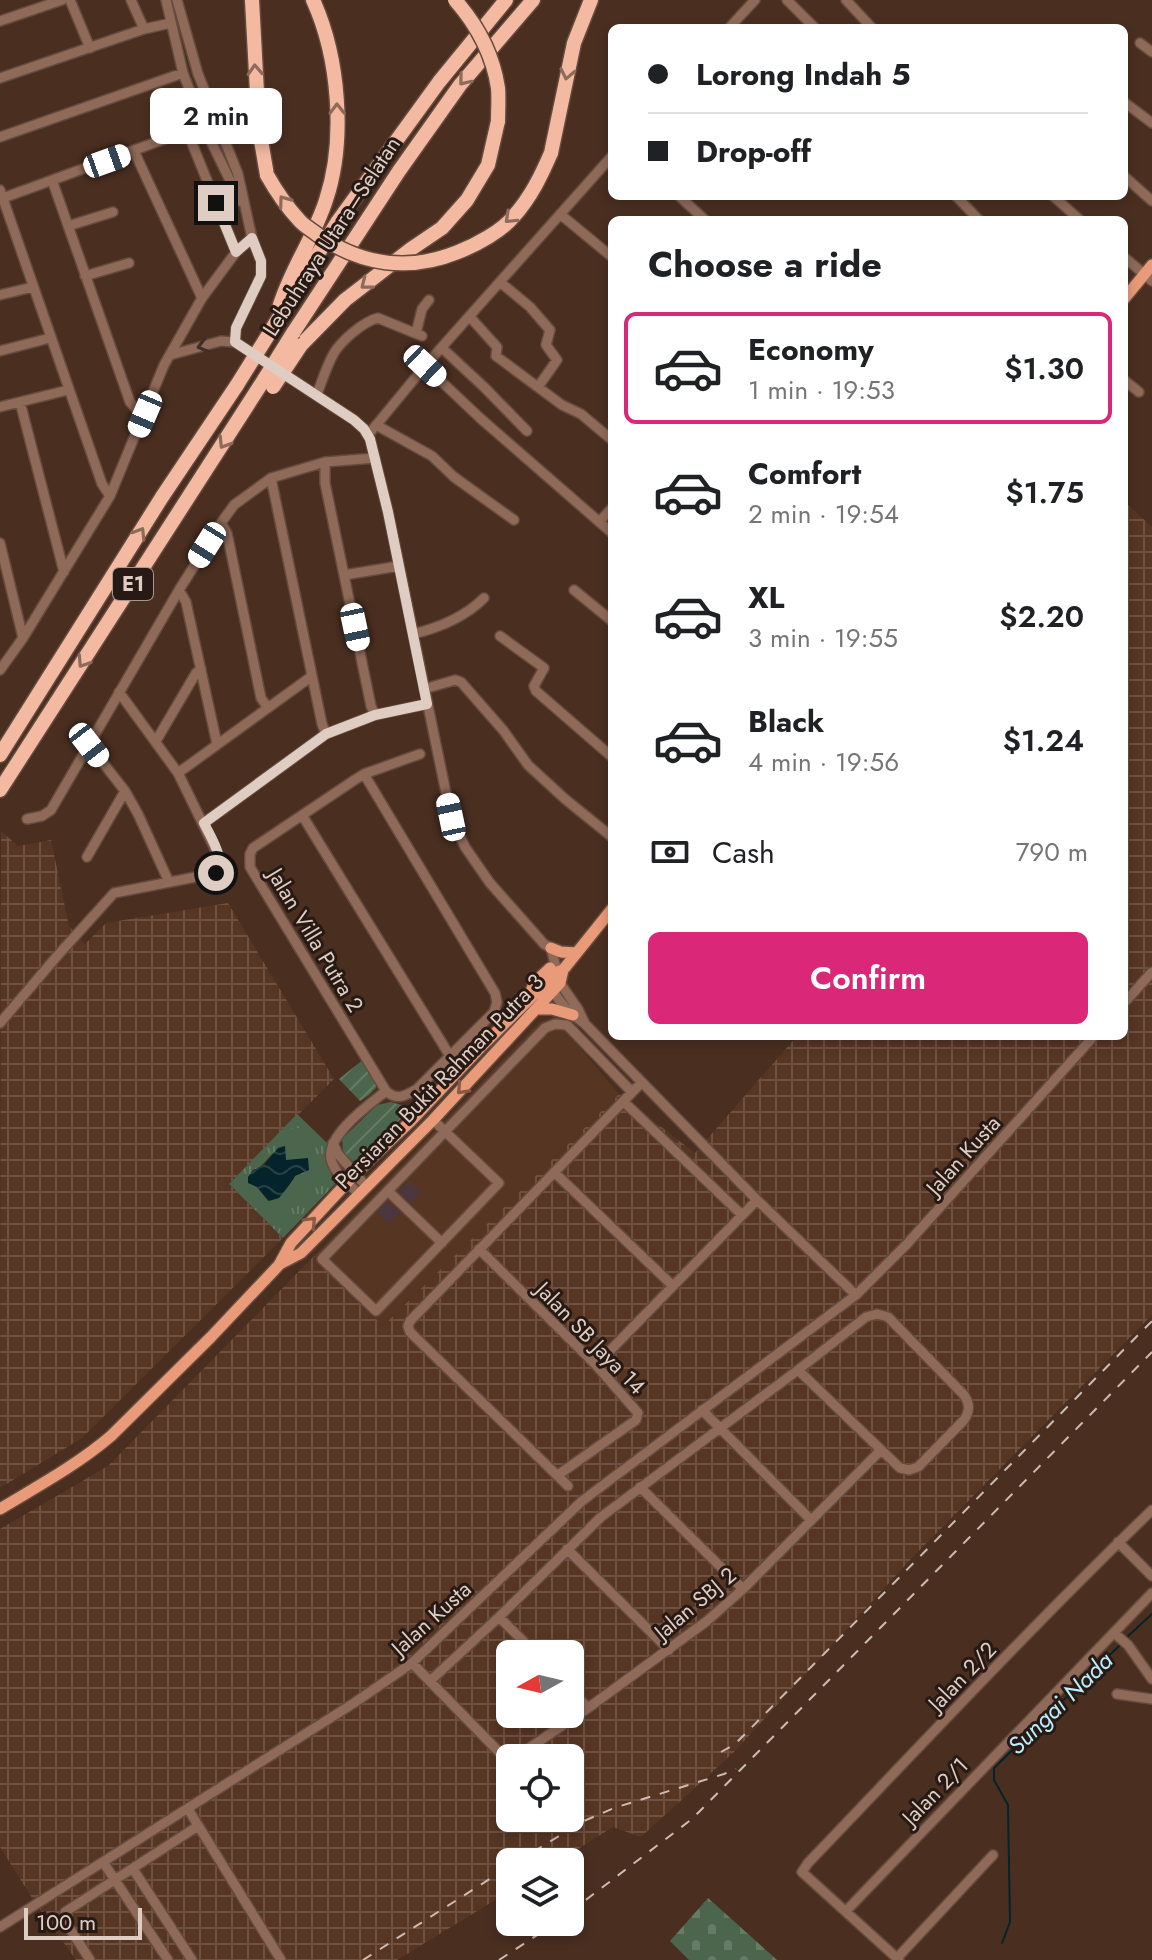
<!DOCTYPE html>
<html lang="en">
<head>
<meta charset="utf-8">
<style>
  :root { --surface:#fff; --page:#f2f2f2; --text:#202124; --muted:#757577; --line:#e0e0e0; --accent:#db2777 }
  body { margin:0; font-family:Jost,sans-serif; background:var(--page); color:var(--text); height:100vh; display:flex; flex-direction:column; font-size:30px; white-space:nowrap }
  * { box-sizing:border-box; margin:0 }
  p { font-size:26px; color:var(--muted) }
  .icon { flex:none; width:44px; height:44px; fill:none; stroke:currentColor; stroke-width:2; stroke-linecap:round; stroke-linejoin:round }
  .map { position:relative; flex:1; overflow:hidden }
  .panel { position:absolute; left:608px; top:216px; width:520px; height:824px; display:flex; flex-direction:column; background:var(--surface); border-radius:12px; box-shadow:0 4px 12px #0003 }
  .panel>* { flex:none }
  .hud { position:absolute; left:608px; top:24px; width:520px; height:176px; border-radius:12px; box-shadow:0 4px 12px #0003; display:grid; align-content:center; height:176px; padding:0 40px; background:var(--surface) }
  .needle { width:52px; rotate:262deg }
  .fabs { position:absolute; left:496px; top:1640px; display:grid; gap:16px }
  .fabs a { display:grid; place-items:center; width:88px; height:88px; border-radius:12px; background:var(--surface); box-shadow:0 4px 12px #0003; font-size:40px }
  .scale { position:absolute; left:24px; bottom:20px; width:118px; box-sizing:border-box; padding-left:8px; border:4px solid #dfcdc4; border-top:0; font-size:22px; line-height:28px; white-space:nowrap; color:#dfcdc4; -webkit-text-stroke:6px #271a14; paint-order:stroke }
  .end { position:absolute; width:36px; height:36px; margin:-18px; border:10px solid #dfcdc4; background:#111; box-shadow:0 0 0 4px #111 }
  .from { border-radius:50% }
  .bubble { position:absolute; height:56px; border-radius:12px; background:var(--surface); box-shadow:0 4px 12px #0003; font-size:26px; font-weight:600; line-height:56px; text-align:center }
  .car { position:absolute; width:24px; height:48px; margin:-24px -12px; border-radius:10px; box-shadow:0 0 6px 2px #0007; background:linear-gradient(#fff 24%,#345 0 40%,#fff 0 76%,#345 0 86%,#fff 0) }
  .hud b { display:flex; align-items:center; gap:28px; height:76px; font-size:30px }
  .hud b+b { border-top:2px solid var(--line) }
  .hud i { width:20px; height:20px; background:var(--text) }
  ul { padding:0; list-style:none }
  li { display:flex; align-items:center; gap:24px; height:112px; margin:0 16px 12px; padding:0 24px; border:4px solid transparent; border-radius:12px }
  li div { flex:1 }
  li b { display:block; font-size:30px }
  li em { font-style:normal; font-weight:600 }
  li.selected { border-color:var(--accent) }
  li>.icon { width:72px; height:72px; stroke-width:1.5 }
  h2 { padding:0 40px; font-size:36px; line-height:96px }
  .pay { display:flex; align-items:center; gap:20px; height:88px; padding:0 40px; font-size:30px }
  .pay p { margin-inline-start:auto }
  .primary-button { display:flex; gap:16px; margin-top:auto; padding:16px 40px }
  .primary-button a { flex:1; height:92px; border-radius:12px; background:var(--accent); color:#fff; font-size:32px; font-weight:600; line-height:92px; text-align:center }
  .map>svg:first-child { display:block }
  .built { fill:#573523 }
  .industrial { fill:url(#industrial-grid); fill-rule:evenodd }
  .education { fill:#4b373e }
  .grass { fill:url(#grass-tufts); fill-rule:evenodd }
  .cemetery { fill:url(#cemetery-stones) }
  .garden { fill:url(#garden-furrows) }
  .pitch { fill:#4b664d }
  .water { fill:url(#water-waves) }
  .lines { fill:none; stroke-linecap:round; stroke-linejoin:round }
  .stream { stroke:#04232b; stroke-width:2 }
  .minor-casing { stroke:#654b3e; stroke-width:12 }
  .major-casing { stroke:#654b3e; stroke-width:14 }
  .highway-casing { stroke:#654b3e; stroke-width:17 }
  .minor { stroke:#906a59; stroke-width:9 }
  .major { stroke:#e99a78; stroke-width:11 }
  .highway { stroke:#f3baa1; stroke-width:14 }
  .rail { stroke:#cebbb1; stroke-width:2; stroke-dasharray:10 10; stroke-linecap:butt }
  .highway-bridge-casing { stroke:#654b3e; stroke-width:17; stroke-linecap:butt }
  .highway-bridge { stroke:#f3baa1; stroke-width:14 }
  .oneway { stroke:#8d6a5a }
  .oneway2 { stroke:#412e25 }
  .oneway3 { stroke:#885a46 }
  .route { stroke:#dfcdc4; stroke-width:10 }
  .labels { text-anchor:middle; dominant-baseline:central; stroke-width:6; stroke-linejoin:round; paint-order:stroke }
  .shield { fill:#271a14; stroke:#a8978f; stroke-width:2 }
  .shield-label { font-size:20px; font-weight:bold; fill:#dfcdc4 }
  .street-label { font-size:22px; fill:#dfcdc4; stroke:#271a14 }
  .water-label { font-size:24px; font-style:italic; fill:#baedfd; stroke:#271a14 }
</style>
</head>
<body>
<div class="map">
<svg width="1152" height="1960" viewBox="0 0 1152 1960">
  <defs>
    <pattern id="industrial-grid" width="8" height="8" patternUnits="userSpaceOnUse" patternTransform="scale(2)"><rect width="8" height="8" fill="#573523"/><path d="M0 4h8M4 0v8" fill="none" stroke="#6f5141"/></pattern>
    <pattern id="grass-tufts" width="24" height="20" patternUnits="userSpaceOnUse" patternTransform="scale(2)"><rect width="24" height="20" fill="#4b664d"/><path d="M3 7l-1-3M5 7V3M7 7l1-3M15 17l-1-3M17 17v-4M19 17l1-3" fill="none" stroke="#647b65"/></pattern>
    <pattern id="cemetery-stones" width="16" height="16" patternUnits="userSpaceOnUse" patternTransform="scale(2)"><rect width="16" height="16" fill="#4b664d"/><path d="M2 7V4a2 2 0 0 1 4 0v3zM10 15v-3a2 2 0 0 1 4 0v3z" fill="#647b65"/></pattern>
    <pattern id="garden-furrows" width="10" height="10" patternUnits="userSpaceOnUse" patternTransform="scale(2)"><rect width="10" height="10" fill="#4b664d"/><path d="M-1 1l2-2M0 10L10 0M9 11l2-2" fill="none" stroke="#647b65"/></pattern>
    <pattern id="water-waves" width="16" height="10" patternUnits="userSpaceOnUse" patternTransform="scale(2)"><rect width="16" height="10" fill="#04232b"/><path d="M0 5q4-4 8 0t8 0" fill="none" stroke="#284248"/></pattern>
  </defs>
  <rect width="100%" height="100%" fill="#4a2f21"/>
  <path class="built" d="M554,1017l65,77 -236,232 -69,-70 225,-234z"/>
  <path class="industrial" d="M1124,501l28,26v788l-241,244 -177,193 -93,85 -28,-10 -56,35h-47v29l-113,69h-321l-44,-62 -32,-51v-318l108,-63 206,-210 69,70 236,-232 76,59 102,-117h327zM510,1654h60v60h-60zM510,1758h60v60h-60z
    M1,831l17,15 33,-6 18,86 16,18 21,-21 122,-20 106,176 -105,105 54,54 -201,200 -82,50z"/>
  <path class="education" d="M408,1181l12,12 -10,10 -12,-12z
    M387,1201l13,11 -11,12 -12,-12z"/>
  <path class="grass" d="M297,1114l30,29 1,22 7,19 -52,54 -54,-54zM275,1152l11,8 -18,41 -11,-14 -4,-17c12,-4 13,-12 22,-18z"/>
  <path class="cemetery" d="M708,1898l69,62h-88l-19,-19z"/>
  <path class="garden" d="M364,1059l12,19v10l-7,7 -9,6 -21,-22z
    M391,1102l21,6 -54,53h-6l-9,-9 -1,-13 35,-34z"/>
  <path class="pitch" d="M310,1127l1,11 -24,2 -1,-11z"/>
  <path class="water" d="M285,1146l1,14 22,-2 1,12 -14,6c-1,3 -13,19 -16,22 0,0 -10,3 -10,3l-12,-14 -9,-4v-6l5,-7 9,-3 16,-19z"/>
  <g class="lines">
    <path class="stream" d="M1126,1638l26,-24
      M1002,1943l8,-21 -2,-117 -14,-25v-12l128,-125"/>
    <g class="minor-casing">
      <path id="minor" d="M70,0l20,48
        M131,0l13,29
        M166,0l17,73 20,52 37,76
        M177,0l21,74 40,100 14,64 9,23v15l-25,52 -1,14
        M787,0l28,28
        M846,0l26,28
        M0,21l62,-21
        M729,28l26,-28
        M1140,43l12,9
        M0,78l144,-49 27,-6
        M1124,102l28,21
        M187,131l49,121
        M0,137l183,-64
        M134,151l68,147
        M1124,176l28,25
        M52,180l78,222 5,6 10,6
        M0,190l102,294 8,12
        M679,196l26,24
        M956,196l23,24
        M1053,196l27,24
        M3,198l200,-73 7,-5 3,-10
        M560,214l52,43
        M68,226l45,-14
        M1124,257l28,24
        M85,276l44,-13
        M500,282l30,25 20,23 -4,15 11,15 -19,27
        M0,295l33,-8
        M470,317l27,30 -1,9 66,49 19,9 31,26
        M416,333l6,-24 7,-9
        M442,348l42,39 43,44
        M0,351l50,-13
        M170,355l51,-14 14,1 119,78 10,9 6,10 18,73 63,305 14,30 25,36 54,61 7,4 9,35 18,26 7,15
        M425,366l55,52 132,115
        M1124,380l15,12
        M317,394c5,-13 10,-29 17,-41 7,-12 30,-32 44,-35l44,18
        M20,402l44,170
        M0,407l68,-17
        M376,425l56,31 22,21 60,43
        M368,435l57,-69 187,-210
        M325,462v21l46,223 4,9
        M271,478l51,246 4,10
        M600,521l12,-13
        M221,523l6,10 34,165 7,10
        M0,543l23,95
        M344,575l55,-9
        M179,590l7,12 31,142
        M574,590l38,31
        M413,634c25,-6 52,-17 71,-36
        M500,636l44,32 -10,18 2,5 76,66
        M0,670l23,-32 87,-142 54,-131 38,-67 34,-46 16,-14
        M424,689l31,-9 6,2 42,48 25,35 37,34 47,38
        M156,741l40,-68 5,-4
        M89,745l36,46 13,23 31,68
        M178,773l134,-97
        M364,774l131,219 2,9 -3,10 -77,77c-12,7 -20,12 -31,2l-136,-224v-13l3,-6 103,-69 8,-5 56,-20
        M302,815l148,241
        M27,819l15,-3 9,-6 128,-220 42,-67 13,-18 37,-27 54,-16 50,-4
        M204,823l122,-89 49,-19 52,-11
        M87,857l38,-66
        M552,987c5,15 20,27 33,37l172,176 99,95
        M1124,1003l28,-31
        M0,1023l58,-68 56,-62 102,-20 4,-7 -1,-9 -41,-84 -59,-81
        M624,1102l118,113
        M433,1120l66,63 -123,128 -54,-52c75,-77 149,-154 223,-231l10,-4 12,1 65,67
        M333,1143l5,11 28,32
        M554,1172l119,114
        M388,1191l54,52
        M359,1194c-10,-10 -25,-21 -28,-35 -5,-24 39,-55 55,-68
        M479,1249l117,116 42,48 -2,7 -78,55
        M596,1365l161,-165
        M702,1410l109,110
        M568,1486l-158,-154 -2,-6 2,-5 232,-239
        M640,1487l103,102
        M1118,1542l34,34
        M567,1549l102,101
        M499,1617l37,37
        M1114,1633l14,12 24,34
        M412,1663l90,92 8,3
        M430,1681l69,-64 102,-100 197,-147 68,-53 11,-3 11,3 76,78c6,9 6,16 0,25l-46,47 -9,3 -9,-2 -102,-98
        M570,1689l18,19
        M1117,1694l35,5
        M512,1758l4,-1 72,-49 119,-87 36,-32 138,-139
        M188,1809l93,151
        M103,1862l65,98
        M133,1869l59,91
        M846,1911l306,-318
        M0,1927l354,-224 58,-40 170,-162 274,-206 50,-50 188,-209
        M897,1958l96,-103
        M90,1960l-25,-39v-9l133,-86
        M899,1960l-97,-88 6,-9c114,-119 226,-239 344,-353"/>
    </g>
    <g class="major-casing">
      <path id="major" d="M1124,299l28,-34
        M551,948l10,4 15,1
        M529,997l5,-14 16,-15
        M537,1009h15l21,6
        M280,1264l21,-11 132,-133 127,-137 3,-13 49,-61
        M0,1509c38,-23 77,-44 111,-73l100,-99 68,-72 12,-22 64,-69 56,-53 70,-74 76,-75 6,-2"/>
    </g>
    <g class="highway-casing">
      <path id="highway" d="M252,0l7,129 8,46
        M551,153l23,-110 17,-43
        M279,308c11,-38 35,-70 47,-108 20,-60 13,-143 -13,-200
        M275,324l63,-103 101,-139 67,-82
        M293,333l106,-162 61,-86 73,-85
        M301,345l44,-45 66,-51 31,-21 25,-28 21,-35 10,-44
        M0,755l162,-258 75,-112
        M0,790l265,-412"/>
    </g>
    <use href="#minor" class="minor"/>
    <use href="#major" class="major"/>
    <use href="#highway" class="highway"/>
    <path class="rail" d="M721,1752l14,-8 14,-14 403,-409
      M516,1862l68,-41 30,-13 110,-34 12,-5
      M570,1912l122,-93 460,-467
      M363,1960l147,-94
      M499,1960l58,-38"/>
    <g class="highway-bridge-casing">
      <path id="highway-bridge" d="M455,0c22,25 38,55 43,88 1,10 0,22 0,33
        M267,175c9,16 19,31 32,45 5,6 13,10 19,15 43,30 91,37 140,17 18,-7 44,-21 56,-36 17,-19 27,-40 37,-63
        M265,378l28,-45
        M237,385l38,-61
        M273,387l28,-42"/>
    </g>
    <use href="#highway-bridge" class="highway-bridge"/>
  </g>
  <defs><path id="oneway-chevron" d="M-2-3.5L2.5 0L-2 3.5" fill="none" stroke-width="1.6" stroke-linecap="round" stroke-linejoin="round" transform="scale(2)"/></defs>
  <g class="oneway">
    <use href="#oneway-chevron" transform="translate(255 70) rotate(-93)"/>
    <use href="#oneway-chevron" transform="translate(567 74) rotate(102)"/>
    <use href="#oneway-chevron" transform="translate(464 80) rotate(129)"/>
    <use href="#oneway-chevron" transform="translate(337 109) rotate(-91)"/>
    <use href="#oneway-chevron" transform="translate(284 201) rotate(-126)"/>
    <use href="#oneway-chevron" transform="translate(510 218) rotate(136)"/>
    <use href="#oneway-chevron" transform="translate(366 284) rotate(142)"/>
    <use href="#oneway-chevron" transform="translate(224 443) rotate(122)"/>
    <use href="#oneway-chevron" transform="translate(140 533) rotate(-58)"/>
    <use href="#oneway-chevron" transform="translate(83 662) rotate(123)"/>
  </g>
  <use class="oneway2" href="#oneway-chevron" transform="translate(203 346) rotate(165)"/>
  <g class="oneway3">
    <use href="#oneway-chevron" transform="translate(462 1089) rotate(133)"/>
    <use href="#oneway-chevron" transform="translate(311 1222) rotate(-46)"/>
  </g>
  <g class="lines">
    <path class="route" d="M216,873c9,-16 -5,-35 -12,-50l122,-89 49,-19 52,-11 -39,-192 -18,-73 -6,-10 -10,-9 -119,-78 1,-14 25,-52v-15l-9,-23 -16,14 -20,-49"/>
  </g>
  <g class="labels">
    <rect class="shield" x="113" y="568" width="40" height="32" rx="6"/>
    <g class="shield-label">
      <text x="133" y="584">E1</text>
    </g>
    <g class="street-label">
      <text transform="translate(331 236) rotate(-57)">Lebuhraya Utara–Selatan</text>
      <text transform="translate(316 940) rotate(59)">Jalan Villa Putra 2</text>
      <text transform="translate(439 1081) rotate(-46)">Persiaran Bukit Rahman Putra 3</text>
      <text transform="translate(963 1155) rotate(-48)">Jalan Kusta</text>
      <text transform="translate(591 1338) rotate(46)">Jalan SB Jaya 14</text>
      <text transform="translate(695 1603) rotate(-40)">Jalan SBJ 2</text>
      <text transform="translate(431 1618) rotate(-42)">Jalan Kusta</text>
      <text transform="translate(962 1676) rotate(-46)">Jalan 2/2</text>
      <text transform="translate(935 1791) rotate(-46)">Jalan 2/1</text>
    </g>
    <g class="water-label">
      <text transform="translate(1060 1703) rotate(-44)">Sungai Nada</text>
    </g>
  </g>
</svg>
<div class="fabs">
<a><svg class="needle" viewBox="-14 -14 28 28"><path d="M0-13l5 13h-10z" fill="#e53935"/><path d="M0 13l5-13h-10z" fill="#757577"/></svg></a>
<a><svg class="icon" aria-label="locate" viewBox="0 0 24 24"><circle cx="12" cy="12" r="6"/><path d="M12 2v4M12 18v4M2 12h4M18 12h4"/></svg></a>
<a><svg class="icon" aria-label="layers" viewBox="0 0 24 24"><path d="M12 4l9 5-9 5-9-5zM3 14l9 5 9-5"/></svg></a>
</div>
<div class="scale">100 m</div>
<i class="end from" style="left:216px;top:873px"></i>
<i class="end" style="left:216px;top:203px"></i>
<div class="bubble" style="left:150px;top:88px;width:132px">2 min</div>
<i class="car" style="left:107px;top:161px;rotate:70deg"></i>
<i class="car" style="left:425px;top:366px;rotate:133deg"></i>
<i class="car" style="left:145px;top:414px;rotate:203deg"></i>
<i class="car" style="left:207px;top:545px;rotate:212deg"></i>
<i class="car" style="left:355px;top:627px;rotate:168deg"></i>
<i class="car" style="left:89px;top:745px;rotate:142deg"></i>
<i class="car" style="left:451px;top:817px;rotate:348deg"></i>
<div class="hud">
<b><i class="from"></i>Lorong Indah 5</b>
<b><i></i>Drop-off</b>
</div>
<section class="panel">
<h2>Choose a ride</h2>
<ul>
<li class="selected"><svg class="icon" aria-label="car" viewBox="0 0 24 24"><path d="M5 17H2v-5l4-1 3-4h7l3 4 3 1v5h-3M9 17h6M6 11h13"/><circle cx="7" cy="17" r="2"/><circle cx="17" cy="17" r="2"/></svg><div><b>Economy</b><p>1 min · 19:53</p></div><em>$1.30</em></li>
<li><svg class="icon" aria-label="car" viewBox="0 0 24 24"><path d="M5 17H2v-5l4-1 3-4h7l3 4 3 1v5h-3M9 17h6M6 11h13"/><circle cx="7" cy="17" r="2"/><circle cx="17" cy="17" r="2"/></svg><div><b>Comfort</b><p>2 min · 19:54</p></div><em>$1.75</em></li>
<li><svg class="icon" aria-label="car" viewBox="0 0 24 24"><path d="M5 17H2v-5l4-1 3-4h7l3 4 3 1v5h-3M9 17h6M6 11h13"/><circle cx="7" cy="17" r="2"/><circle cx="17" cy="17" r="2"/></svg><div><b>XL</b><p>3 min · 19:55</p></div><em>$2.20</em></li>
<li><svg class="icon" aria-label="car" viewBox="0 0 24 24"><path d="M5 17H2v-5l4-1 3-4h7l3 4 3 1v5h-3M9 17h6M6 11h13"/><circle cx="7" cy="17" r="2"/><circle cx="17" cy="17" r="2"/></svg><div><b>Black</b><p>4 min · 19:56</p></div><em>$1.24</em></li>
</ul>
<div class="pay"><svg class="icon" aria-label="cash" viewBox="0 0 24 24"><path d="M3 7h18v10H3z"/><circle cx="12" cy="12" r="2"/></svg>Cash<p>790 m</p></div>
<div class="primary-button"><a>Confirm</a></div>
</section>
</div>
</body>
</html>
